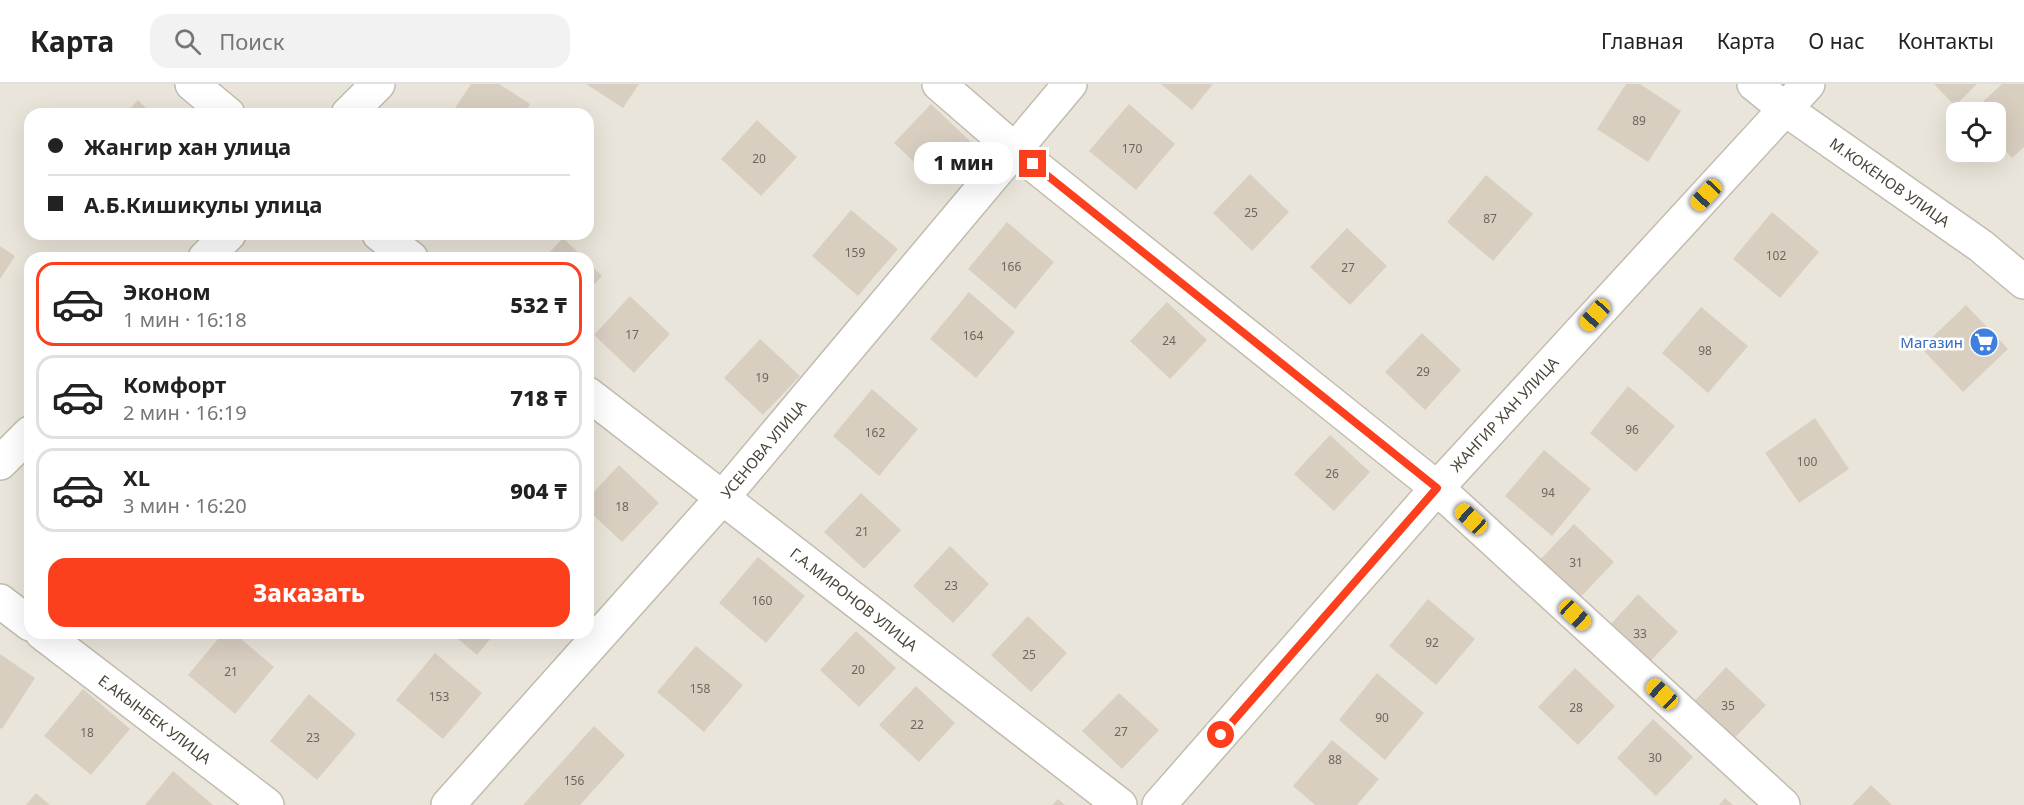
<!DOCTYPE html>
<html lang="ru">
<head>
<meta charset="utf-8">
<style>
  :root { --surface:#fff; --page:#f2f2f2; --text:#222; --muted:#767676; --line:#e0e0e0; --accent:#fc3f1d }
  body { margin:0; font-family:"Noto Sans",sans-serif; background:var(--page); color:var(--text); height:100vh; display:flex; flex-direction:column; font-size:22px; white-space:nowrap }
  * { box-sizing:border-box; margin:0 }
  p { font-size:20px; color:var(--muted) }
  .icon { flex:none; width:33px; height:33px; fill:none; stroke:currentColor; stroke-width:2; stroke-linecap:round; stroke-linejoin:round }
  .map { position:relative; flex:1; overflow:hidden }
  .details { position:absolute; left:24px; top:168px; width:570px; height:387px; display:flex; flex-direction:column; background:var(--surface); border-radius:18px; box-shadow:0 6px 24px #0002 }
  .details>* { flex:none }
  .hud { position:absolute; left:24px; top:24px; width:570px; height:132px; border-radius:18px; box-shadow:0 6px 24px #0002; display:grid; align-content:center; height:132px; padding:0 24px; background:var(--surface) }
  .fabs { position:absolute; left:1946px; top:18px; display:grid; gap:12px }
  .fabs a { display:grid; place-items:center; width:60px; height:60px; border-radius:12px; background:var(--surface); box-shadow:0 6px 24px #0002; font-size:30px }
  .end { position:absolute; width:27px; height:27px; margin:-14px; border:8px solid #fc3f1d; background:#fff; box-shadow:0 0 0 3px #fff }
  .from { border-radius:50% }
  .bubble { position:absolute; height:42px; border-radius:18px; background:var(--surface); box-shadow:0 6px 24px #0002; font-size:20px; font-weight:800; line-height:42px; text-align:center }
  .car { position:absolute; width:18px; height:36px; margin:-18px -9px; border-radius:8px; box-shadow:0 0 4px 2px #0007; background:linear-gradient(#f5c518 24%,#345 0 40%,#f5c518 0 76%,#345 0 86%,#f5c518 0) }
  .hud b { display:flex; align-items:center; gap:21px; height:57px; font-size:22px }
  .hud b+b { border-top:2px solid var(--line) }
  .hud i { width:15px; height:15px; background:var(--text) }
  ul { padding:10px 0 0; list-style:none }
  li { display:flex; align-items:center; gap:18px; height:84px; margin:0 12px 9px; padding:0 12px; border:3px solid var(--line); border-radius:18px }
  li div { flex:1 }
  li b { display:block; font-size:22px }
  li em { font-style:normal; font-weight:800 }
  li.on { border-color:var(--accent) }
  li>.icon { width:54px; height:54px; stroke-width:1.5 }
  .button { display:flex; gap:12px; margin-top:auto; padding:12px 24px }
  .button a { flex:1; height:69px; border-radius:18px; background:var(--accent); color:#fff; font-size:24px; font-weight:800; line-height:69px; text-align:center }
  header { display:flex; align-items:center; gap:36px; box-sizing:border-box; height:84px; padding:0 30px; background:var(--surface); border-bottom:2px solid var(--line) }
  header strong { font-size:28px }
  nav { display:flex; gap:33px; margin-inline-start:auto; font-size:21px }
  .search { width:420px; height:54px; background:var(--page); display:flex; align-items:center; gap:15px; box-sizing:border-box; padding:0 21px; border-radius:18px; color:var(--muted); font-size:22px }
  .map>svg:first-child { display:block }
  .residential { fill:#eae5da; fill-rule:evenodd }
  .building { fill:#d8cfc1 }
  .lines { fill:none; stroke-linecap:round; stroke-linejoin:round }
  .street-casing { stroke:#c2bbae; stroke-width:36 }
  .street { stroke:#fff; stroke-width:33 }
  .route { stroke:#fc3f1d; stroke-width:8 }
  .labels { text-anchor:middle; dominant-baseline:central; stroke-width:5; stroke-linejoin:round; paint-order:stroke }
  .number-label { font-size:12px; fill:#6e675b }
  .street-label { font-size:15px; fill:#4b4439; stroke:#fff }
  .shop-label { font-size:15px; fill:#366cbe; stroke:#fff; text-anchor:end }
</style>
</head>
<body>
<header>
<strong>Карта</strong>
<div class="search"><svg class="icon" aria-label="search" viewBox="0 0 24 24"><circle cx="10" cy="10" r="6"/><path d="M15 15l6 6"/></svg>Поиск</div>
<nav><a>Главная</a><a>Карта</a><a>О нас</a><a>Контакты</a></nav>
</header>
<div class="map">
<svg width="2024" height="721" viewBox="0 0 2024 721">
  <rect width="100%" height="100%" fill="#f6f3ec"/>
  <path class="residential" d="M0,0h2024v721h-2024zM1956,28h39v40h-39zM30,30h558v120h-558zM30,174h558v375h-558z"/>
  <path class="building" d="M471,0h28l31,20 -6,10h-73z
    M586,0h53l-16,24z
    M1161,0h52l-21,26z
    M1626,0h14l41,27 -33,51 -51,-33z
    M1934,0h43l-22,22z
    M2002,0h22v63l-12,11 -17,-18v-28h-23z
    M138,16l14,14h-27z
    M931,20l40,38 -37,39 -40,-38z
    M1129,20l46,40 -39,46 -47,-39z
    M757,36l40,37 -36,39 -40,-37z
    M1250,90l39,38 -37,39 -39,-38z
    M1486,91l47,39 -40,47 -46,-39z
    M851,126l47,39 -40,47 -46,-40z
    M1772,128l47,40 -39,46 -47,-39z
    M1007,138l47,40 -39,47 -47,-40z
    M1347,144l40,38 -37,39 -40,-38z
    M563,154l21,20h-40z
    M0,162l15,10 -15,23z
    M588,178l14,14 -14,15z
    M969,208l46,40 -39,46 -46,-39z
    M630,212l40,38 -36,39 -40,-38z
    M1167,218l40,38 -37,39 -40,-38z
    M1966,221l42,44 -45,43 -42,-44z
    M1701,223l47,39 -40,47 -46,-40z
    M1422,249l39,37 -36,40 -40,-38z
    M760,255l40,37 -37,39 -39,-37z
    M1628,302l47,40 -39,46 -46,-39z
    M872,305l46,40 -39,47 -46,-40z
    M1815,334l34,51 -50,34 -34,-50z
    M1330,351l40,37 -36,39 -40,-37z
    M1544,366l47,39 -39,47 -47,-40z
    M619,381l40,38 -37,39 -34,-32v-12z
    M861,409l40,37 -37,39 -40,-37z
    M1574,440l40,38 -37,39 -40,-38z
    M950,462l39,38 -36,39 -40,-37z
    M758,473l47,39 -39,47 -47,-40z
    M1638,510l40,38 -37,39 -39,-37z
    M1428,515l47,40 -39,46 -47,-39z
    M1028,532l39,37 -36,39 -40,-37z
    M856,547l40,37 -37,39 -39,-37z
    M223,549h11l40,34 -39,47 -47,-39z
    M451,549h44l-18,22z
    M696,562l47,39 -39,47 -47,-40z
    M435,569l47,40 -39,46 -47,-39z
    M0,570l35,24 -33,51 -2,-1z
    M1726,583l40,38 -37,39 -39,-38z
    M1575,584l40,38 -37,39 -40,-38z
    M1377,589l47,40 -39,47 -46,-40z
    M916,602l39,37 -36,39 -40,-37z
    M83,605l47,40 -39,46 -47,-39z
    M1119,609l40,37 -37,39 -40,-38z
    M309,610l47,40 -39,46 -47,-39z
    M1653,635l40,38 -37,39 -39,-38z
    M594,642l31,29 -45,50h-57z
    M1332,656l47,39 -22,26h-42l-22,-19z
    M173,687l40,34h-68z
    M1871,701l21,20h-40z
    M36,709l14,12h-24z
    M1725,714l8,7h-14z
    M1058,715l7,6h-13z"/>
  <g class="lines">
    <g class="street-casing">
      <path id="street" d="M192,0l36,30
        M939,0l76,66 422,338 346,317
        M1754,0l31,25 196,137 43,36
        M348,30l30,-30
        M379,150l32,24
        M205,174l24,-24
        M588,310l532,411
        M0,379l30,-30
        M0,517l30,23
        M42,549l225,172
        M448,721l275,-308 347,-413
        M1159,721l278,-317 371,-404"/>
    </g>
    <use href="#street" class="street"/>
  </g>
  <g class="lines">
    <path class="route" d="M1033,80l404,324 -216,247"/>
  </g>
  <defs>
    <g id="supermarket-disc" transform="scale(1.5)"><circle r="9.5" fill="#3f7fe0" stroke="#fff"/><path d="M-6-5.5h2.5l.6 2H6L4.5 2H-2.5L-4.4-4H-6ZM-1.5 3.2a1.3 1.3 0 1 0 .1 0ZM3 3.2a1.3 1.3 0 1 0 .1 0Z" fill="#fff"/></g>
  </defs>
  <g fill-rule="evenodd">
    <use href="#supermarket-disc" x="1984" y="258"/>
  </g>
  <g class="labels">
    <g class="number-label">
      <text x="1639" y="36">89</text>
      <text x="1132" y="64">170</text>
      <text x="759" y="74">20</text>
      <text x="1251" y="128">25</text>
      <text x="1490" y="134">87</text>
      <text x="855" y="168">159</text>
      <text x="1776" y="171">102</text>
      <text x="1011" y="182">166</text>
      <text x="1348" y="183">27</text>
      <text x="632" y="250">17</text>
      <text x="973" y="251">164</text>
      <text x="1169" y="256">24</text>
      <text x="1705" y="266">98</text>
      <text x="1423" y="287">29</text>
      <text x="762" y="293">19</text>
      <text x="1632" y="345">96</text>
      <text x="875" y="348">162</text>
      <text x="1807" y="377">100</text>
      <text x="1332" y="389">26</text>
      <text x="1548" y="408">94</text>
      <text x="622" y="422">18</text>
      <text x="862" y="447">21</text>
      <text x="1576" y="478">31</text>
      <text x="951" y="501">23</text>
      <text x="762" y="516">160</text>
      <text x="1640" y="549">33</text>
      <text x="1432" y="558">92</text>
      <text x="1029" y="570">25</text>
      <text x="858" y="585">20</text>
      <text x="231" y="587">21</text>
      <text x="700" y="604">158</text>
      <text x="439" y="612">153</text>
      <text x="1728" y="621">35</text>
      <text x="1576" y="623">28</text>
      <text x="1382" y="633">90</text>
      <text x="917" y="640">22</text>
      <text x="1121" y="647">27</text>
      <text x="87" y="648">18</text>
      <text x="313" y="653">23</text>
      <text x="1655" y="673">30</text>
      <text x="1335" y="675">88</text>
      <text x="574" y="696">156</text>
    </g>
    <g class="street-label">
      <text transform="translate(1890 98) rotate(35)">М.КОКЕНОВ УЛИЦА</text>
      <text transform="translate(1504 330) rotate(-47)">ЖАНГИР ХАН УЛИЦА</text>
      <text transform="translate(763 365) rotate(-50)">УСЕНОВА УЛИЦА</text>
      <text transform="translate(854 515) rotate(38)">Г.А.МИРОНОВ УЛИЦА</text>
      <text transform="translate(155 635) rotate(37)">Е.АКЫНБЕК УЛИЦА</text>
    </g>
    <g class="shop-label">
      <text x="1963" y="258">Магазин</text>
    </g>
  </g>
</svg>
<div class="fabs">
<a><svg class="icon" aria-label="locate" viewBox="0 0 24 24"><circle cx="12" cy="12" r="6"/><path d="M12 2v4M12 18v4M2 12h4M18 12h4"/></svg></a>
</div>
<i class="end from" style="left:1221px;top:651px"></i>
<i class="end" style="left:1033px;top:80px"></i>
<div class="bubble" style="left:914px;top:58px;width:99px">1 мин</div>
<i class="car" style="left:1706px;top:111px;rotate:223deg"></i>
<i class="car" style="left:1595px;top:231px;rotate:222deg"></i>
<i class="car" style="left:1471px;top:435px;rotate:313deg"></i>
<i class="car" style="left:1575px;top:531px;rotate:133deg"></i>
<i class="car" style="left:1662px;top:610px;rotate:313deg"></i>
<div class="hud">
<b><i class="from"></i>Жангир хан улица</b>
<b><i></i>А.Б.Кишикулы улица</b>
</div>
<section class="details">
<ul>
<li class="on"><svg class="icon" aria-label="car" viewBox="0 0 24 24"><path d="M5 17H2v-5l4-1 3-4h7l3 4 3 1v5h-3M9 17h6M6 11h13"/><circle cx="7" cy="17" r="2"/><circle cx="17" cy="17" r="2"/></svg><div><b>Эконом</b><p>1 мин · 16:18</p></div><em>532 ₸</em></li>
<li><svg class="icon" aria-label="car" viewBox="0 0 24 24"><path d="M5 17H2v-5l4-1 3-4h7l3 4 3 1v5h-3M9 17h6M6 11h13"/><circle cx="7" cy="17" r="2"/><circle cx="17" cy="17" r="2"/></svg><div><b>Комфорт</b><p>2 мин · 16:19</p></div><em>718 ₸</em></li>
<li><svg class="icon" aria-label="car" viewBox="0 0 24 24"><path d="M5 17H2v-5l4-1 3-4h7l3 4 3 1v5h-3M9 17h6M6 11h13"/><circle cx="7" cy="17" r="2"/><circle cx="17" cy="17" r="2"/></svg><div><b>XL</b><p>3 мин · 16:20</p></div><em>904 ₸</em></li>
</ul>
<div class="button"><a>Заказать</a></div>
</section>
</div>
</body>
</html>
